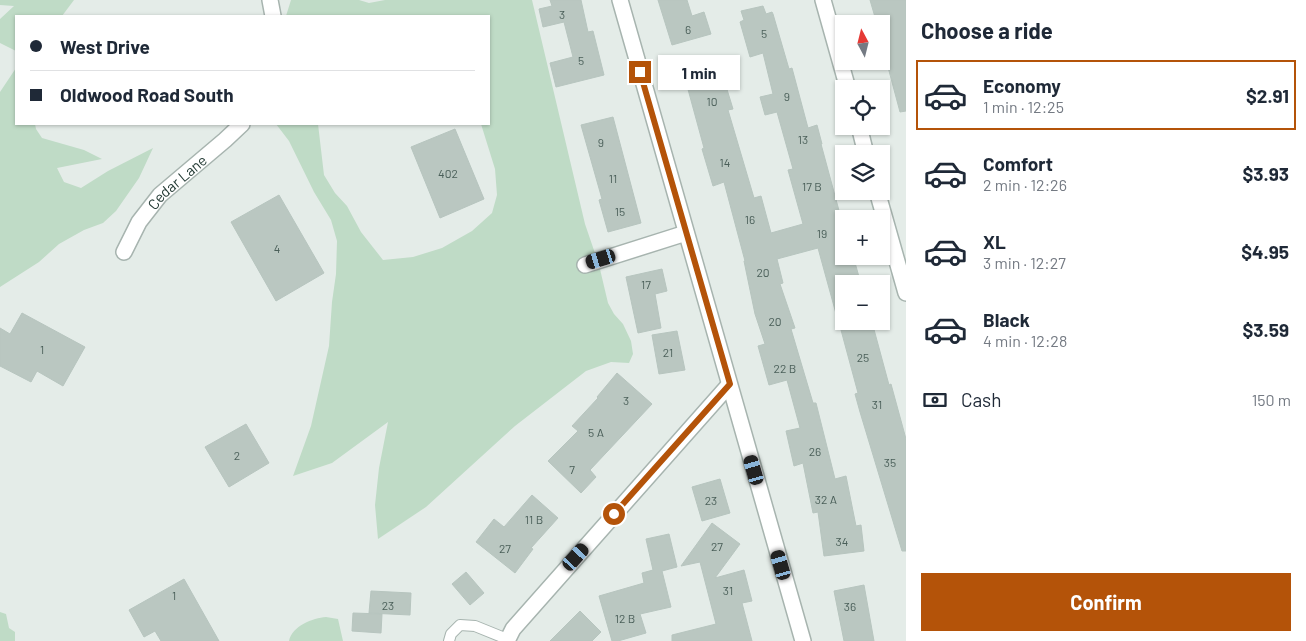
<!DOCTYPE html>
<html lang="en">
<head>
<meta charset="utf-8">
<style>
  :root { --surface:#fff; --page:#f2f2f3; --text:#1f2937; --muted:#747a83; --line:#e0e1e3; --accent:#b45309 }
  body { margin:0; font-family:Barlow,sans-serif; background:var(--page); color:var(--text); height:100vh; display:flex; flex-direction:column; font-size:19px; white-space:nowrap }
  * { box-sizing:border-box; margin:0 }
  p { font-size:16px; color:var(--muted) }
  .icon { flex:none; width:28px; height:28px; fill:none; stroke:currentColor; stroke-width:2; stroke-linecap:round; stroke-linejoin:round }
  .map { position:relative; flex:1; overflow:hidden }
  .panel { display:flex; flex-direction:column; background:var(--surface); width:400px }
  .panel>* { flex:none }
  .guide { position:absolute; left:15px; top:15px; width:475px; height:110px; border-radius:0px; box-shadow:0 1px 4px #0004; display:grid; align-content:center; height:110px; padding:0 15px; background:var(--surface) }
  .needle { width:32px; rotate:353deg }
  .controls { position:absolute; left:835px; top:15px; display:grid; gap:10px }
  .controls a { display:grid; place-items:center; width:55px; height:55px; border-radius:0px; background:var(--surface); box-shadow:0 1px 4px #0004; font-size:25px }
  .end { position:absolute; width:22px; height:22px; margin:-11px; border:6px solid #b45309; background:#fff; box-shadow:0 0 0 2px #fff }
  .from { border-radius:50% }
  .bubble { position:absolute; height:35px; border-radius:0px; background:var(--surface); box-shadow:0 1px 4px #0004; font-size:16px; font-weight:700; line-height:35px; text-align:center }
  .car { position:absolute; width:15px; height:30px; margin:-15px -8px; border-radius:6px; box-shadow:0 0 4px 1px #0007; background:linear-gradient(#222 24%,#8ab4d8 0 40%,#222 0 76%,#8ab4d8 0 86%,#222 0) }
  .guide b { display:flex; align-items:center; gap:18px; height:48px; font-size:19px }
  .guide b+b { border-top:1px solid var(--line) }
  .guide i { width:12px; height:12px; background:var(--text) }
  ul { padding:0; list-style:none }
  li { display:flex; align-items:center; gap:15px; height:70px; margin:0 10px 8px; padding:0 5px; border:2px solid transparent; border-radius:0px }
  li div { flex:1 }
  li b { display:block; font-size:19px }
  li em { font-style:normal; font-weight:700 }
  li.selected { border-color:var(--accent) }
  li>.icon { width:45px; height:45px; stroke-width:1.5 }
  h2 { padding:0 15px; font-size:22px; line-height:60px }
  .pay { display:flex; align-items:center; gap:12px; height:55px; padding:0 15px; font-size:19px }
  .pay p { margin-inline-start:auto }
  .button { display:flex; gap:10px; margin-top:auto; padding:10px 15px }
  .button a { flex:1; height:58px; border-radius:0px; background:var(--accent); color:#fff; font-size:20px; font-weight:700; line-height:58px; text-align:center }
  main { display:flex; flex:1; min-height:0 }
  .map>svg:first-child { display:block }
  .green { fill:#bfdbc6 }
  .building { fill:#bac7c1; stroke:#b7c5bf }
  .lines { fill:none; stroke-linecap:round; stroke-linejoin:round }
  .service-casing { stroke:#a7b4af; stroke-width:12 }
  .minor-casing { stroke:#a7b4af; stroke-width:18 }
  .service { stroke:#fff; stroke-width:10 }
  .minor { stroke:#fff; stroke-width:15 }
  .route { stroke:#b45309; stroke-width:6 }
  .labels { text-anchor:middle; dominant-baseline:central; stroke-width:4; stroke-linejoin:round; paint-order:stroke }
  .number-label { font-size:12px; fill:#4a5f59 }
  .street-label { font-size:15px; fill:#253c36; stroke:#f4f9f7 }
</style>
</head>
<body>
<main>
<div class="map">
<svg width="906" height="641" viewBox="0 0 906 641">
  <rect width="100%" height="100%" fill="#e4ece8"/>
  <path class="green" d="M0,0h74l-12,16h-46v35l-16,-8v-24l14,-13 -14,-1z
    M291,0h68l10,3 16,-3h147l53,224 14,41 9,38 6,11 9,10 8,17 2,13 -4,9 -18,-1 -25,9 -71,55 -89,81 -48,32 -3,-34 4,-37 9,-46 -56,41 -39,13 18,-50 18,-80 3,-44 4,-28 1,-33 -6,-21 -17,-28 -25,-51 -13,-17h42l6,51 11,18 12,13 14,26 22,28 30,-3 29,-9 30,-17 20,-18 5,-18 -2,-26 -14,-45h8v-108h-203z
    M16,68v56h19l1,5 6,9 42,12 18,9 -45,9 7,14 17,6 27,-17 45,-23 -14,30 -23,33 -13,12 -19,7 -25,14 -20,18 -39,25v-195z
    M0,612l6,2 3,14 6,4v9h-15z
    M326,617l12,2 5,22h-54c3,-15 24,-23 37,-24z"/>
  <path class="building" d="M550,0h31l7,32 5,-1 11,44 -48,12 -6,-24 23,-6 -9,-35 -21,5 -4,-18 13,-3z
    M658,0h29l5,16 12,-4 7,22 -39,11z
    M870,0h36v111l-6,1 -19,-71v-17h-4z
    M763,6l3,8 6,-2 1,2 16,55 3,-1 16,60 9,-3 5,19h-1l20,74 3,-1v45l10,-3 7,25h-17v36l-6,1 -20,-73 -41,11 6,24 -3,1 15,44 -4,1 22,74h3l19,76 11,-3 10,50 5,-1 3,26 -40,5 -6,-44 -5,1 -10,-50 -9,3 -8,-35 14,-3 -13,-48 -18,5 -11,-39 7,-2 -10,-30 -11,-53h1l-21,-79 -11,4 -11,-37 2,-1 -18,-66 36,-9 11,36 -5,1 26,88 7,-2 10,37 32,-9 -15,-54 5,-1 -16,-57 -12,3 -5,-18 13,-3 -10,-41 -13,4 -10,-35 4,-2 -3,-9z
    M613,117l28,106 -33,9 -9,-32 3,-1 -21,-74z
    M455,129l29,70 -44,19 -29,-71z
    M279,195l45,78 -48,28 -45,-79z
    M662,269l5,22 -12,3 6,34 -23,5 -12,-56z
    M22,313l63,34 -22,39 -26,-15 -6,11 -31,-16v-38l10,6z
    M872,322l17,63 2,-1 15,55v112h-4l-42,-139 -5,-18 3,-1 -17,-63z
    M677,331l8,39 -26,4 -7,-39z
    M617,373l35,31 -62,66 6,7 -15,16 -33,-32 30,-30 -6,-5 26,-28 -1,-1z
    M246,424l23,39 -40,24 -24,-40z
    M720,479l10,34 -28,8 -10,-34z
    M532,495l26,23 -27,30 2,1 -18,24 -39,-31 18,-23 10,8z
    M712,523l28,21 -25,34 29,-8 8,31 -10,2 10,38h-80v-6l44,-11 -16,-62 -19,4z
    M669,534l8,33 -15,4 9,36 -31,7 6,19 -28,8h-6l-13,-45 45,-13 -2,-10 11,-3 -7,-31z
    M466,572l18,21 -14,12 -18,-21z
    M184,579l35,62h-58l-6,-10 -11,6 -15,-27z
    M864,585l10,56h-30l-10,-50z
    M371,591l40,2 -1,22 -41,-2z
    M580,611l21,21 -9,9h-42z
    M353,613l29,1 -1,19 -29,-2z"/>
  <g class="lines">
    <g class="service-casing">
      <path id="service" d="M449,641l2,-7 9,-9 15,1 32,13"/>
    </g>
    <g class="minor-casing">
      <g id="minor">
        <path d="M270,0l3,16"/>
        <path d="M620,0l183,641"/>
        <path d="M823,0l25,89"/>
        <path d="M859,126l7,28"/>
        <path d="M877,191l29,102"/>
        <path id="s1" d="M124,252l15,-30 21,-27 65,-55 17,-16"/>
        <path d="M585,265l101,-32"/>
        <path d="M507,641l6,-12 216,-244"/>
      </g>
    </g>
    <use href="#service" class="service"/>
    <use href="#minor" class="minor"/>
  </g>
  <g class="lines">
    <path class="route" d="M614,514l116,-130 -90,-312"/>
  </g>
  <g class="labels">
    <g class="number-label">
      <text x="562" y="14">3</text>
      <text x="688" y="29">6</text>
      <text x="764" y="33">5</text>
      <text x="581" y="60">5</text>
      <text x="787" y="96">9</text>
      <text x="712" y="101">10</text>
      <text x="803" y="139">13</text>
      <text x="601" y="142">9</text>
      <text x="725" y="162">14</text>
      <text x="448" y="173">402</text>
      <text x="613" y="178">11</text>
      <text x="812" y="186">17 B</text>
      <text x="620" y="211">15</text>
      <text x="750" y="219">16</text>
      <text x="822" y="233">19</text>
      <text x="277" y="248">4</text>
      <text x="763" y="272">20</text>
      <text x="646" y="284">17</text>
      <text x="775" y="321">20</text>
      <text x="42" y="349">1</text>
      <text x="668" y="352">21</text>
      <text x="863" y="357">25</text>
      <text x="785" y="368">22 B</text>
      <text x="626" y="400">3</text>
      <text x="877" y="404">31</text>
      <text x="596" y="432">5 A</text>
      <text x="815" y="451">26</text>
      <text x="237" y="455">2</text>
      <text x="890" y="462">35</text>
      <text x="572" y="469">7</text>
      <text x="826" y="499">32 A</text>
      <text x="711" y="500">23</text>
      <text x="534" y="519">11 B</text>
      <text x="842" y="541">34</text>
      <text x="717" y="546">27</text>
      <text x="505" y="548">27</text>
      <text x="728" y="590">31</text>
      <text x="174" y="595">1</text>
      <text x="388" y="605">23</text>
      <text x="850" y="606">36</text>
      <text x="625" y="618">12 B</text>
    </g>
    <g class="street-label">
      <text stroke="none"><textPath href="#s1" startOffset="89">Cedar Lane</textPath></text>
    </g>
  </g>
</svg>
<div class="controls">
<a><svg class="needle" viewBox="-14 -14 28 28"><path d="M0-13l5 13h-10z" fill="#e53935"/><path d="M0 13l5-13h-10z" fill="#747a83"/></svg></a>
<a><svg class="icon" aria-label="locate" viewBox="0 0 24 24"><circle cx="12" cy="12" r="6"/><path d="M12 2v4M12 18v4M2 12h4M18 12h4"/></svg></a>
<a><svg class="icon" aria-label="layers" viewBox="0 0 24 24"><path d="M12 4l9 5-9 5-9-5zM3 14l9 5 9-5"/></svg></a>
<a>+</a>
<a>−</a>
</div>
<i class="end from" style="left:614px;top:514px"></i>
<i class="end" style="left:640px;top:72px"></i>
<div class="bubble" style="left:658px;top:55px;width:82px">1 min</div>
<i class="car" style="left:601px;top:259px;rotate:253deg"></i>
<i class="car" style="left:754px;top:470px;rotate:344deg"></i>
<i class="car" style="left:576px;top:557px;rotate:42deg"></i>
<i class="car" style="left:781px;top:565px;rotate:344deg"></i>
<div class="guide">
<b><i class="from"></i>West Drive</b>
<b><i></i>Oldwood Road South</b>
</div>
</div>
<section class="panel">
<h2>Choose a ride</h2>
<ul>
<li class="selected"><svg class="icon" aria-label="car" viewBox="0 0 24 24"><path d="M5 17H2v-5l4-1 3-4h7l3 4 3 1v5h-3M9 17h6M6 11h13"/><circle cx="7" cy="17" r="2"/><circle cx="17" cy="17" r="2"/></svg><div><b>Economy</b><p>1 min · 12:25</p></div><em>$2.91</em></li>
<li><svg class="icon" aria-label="car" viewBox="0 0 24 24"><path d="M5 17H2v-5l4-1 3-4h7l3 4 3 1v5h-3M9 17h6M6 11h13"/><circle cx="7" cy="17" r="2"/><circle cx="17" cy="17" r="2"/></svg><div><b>Comfort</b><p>2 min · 12:26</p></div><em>$3.93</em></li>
<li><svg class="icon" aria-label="car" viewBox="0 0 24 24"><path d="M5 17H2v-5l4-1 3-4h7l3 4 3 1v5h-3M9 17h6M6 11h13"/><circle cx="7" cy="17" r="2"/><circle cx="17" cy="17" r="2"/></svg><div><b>XL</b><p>3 min · 12:27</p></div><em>$4.95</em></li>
<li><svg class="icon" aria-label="car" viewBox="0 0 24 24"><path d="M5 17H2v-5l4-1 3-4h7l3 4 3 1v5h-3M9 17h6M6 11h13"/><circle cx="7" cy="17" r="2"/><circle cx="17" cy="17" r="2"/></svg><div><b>Black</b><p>4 min · 12:28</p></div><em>$3.59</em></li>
</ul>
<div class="pay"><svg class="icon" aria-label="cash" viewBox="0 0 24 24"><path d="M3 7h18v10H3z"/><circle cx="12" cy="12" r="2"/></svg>Cash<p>150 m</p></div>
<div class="button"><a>Confirm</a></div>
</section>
</main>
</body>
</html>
